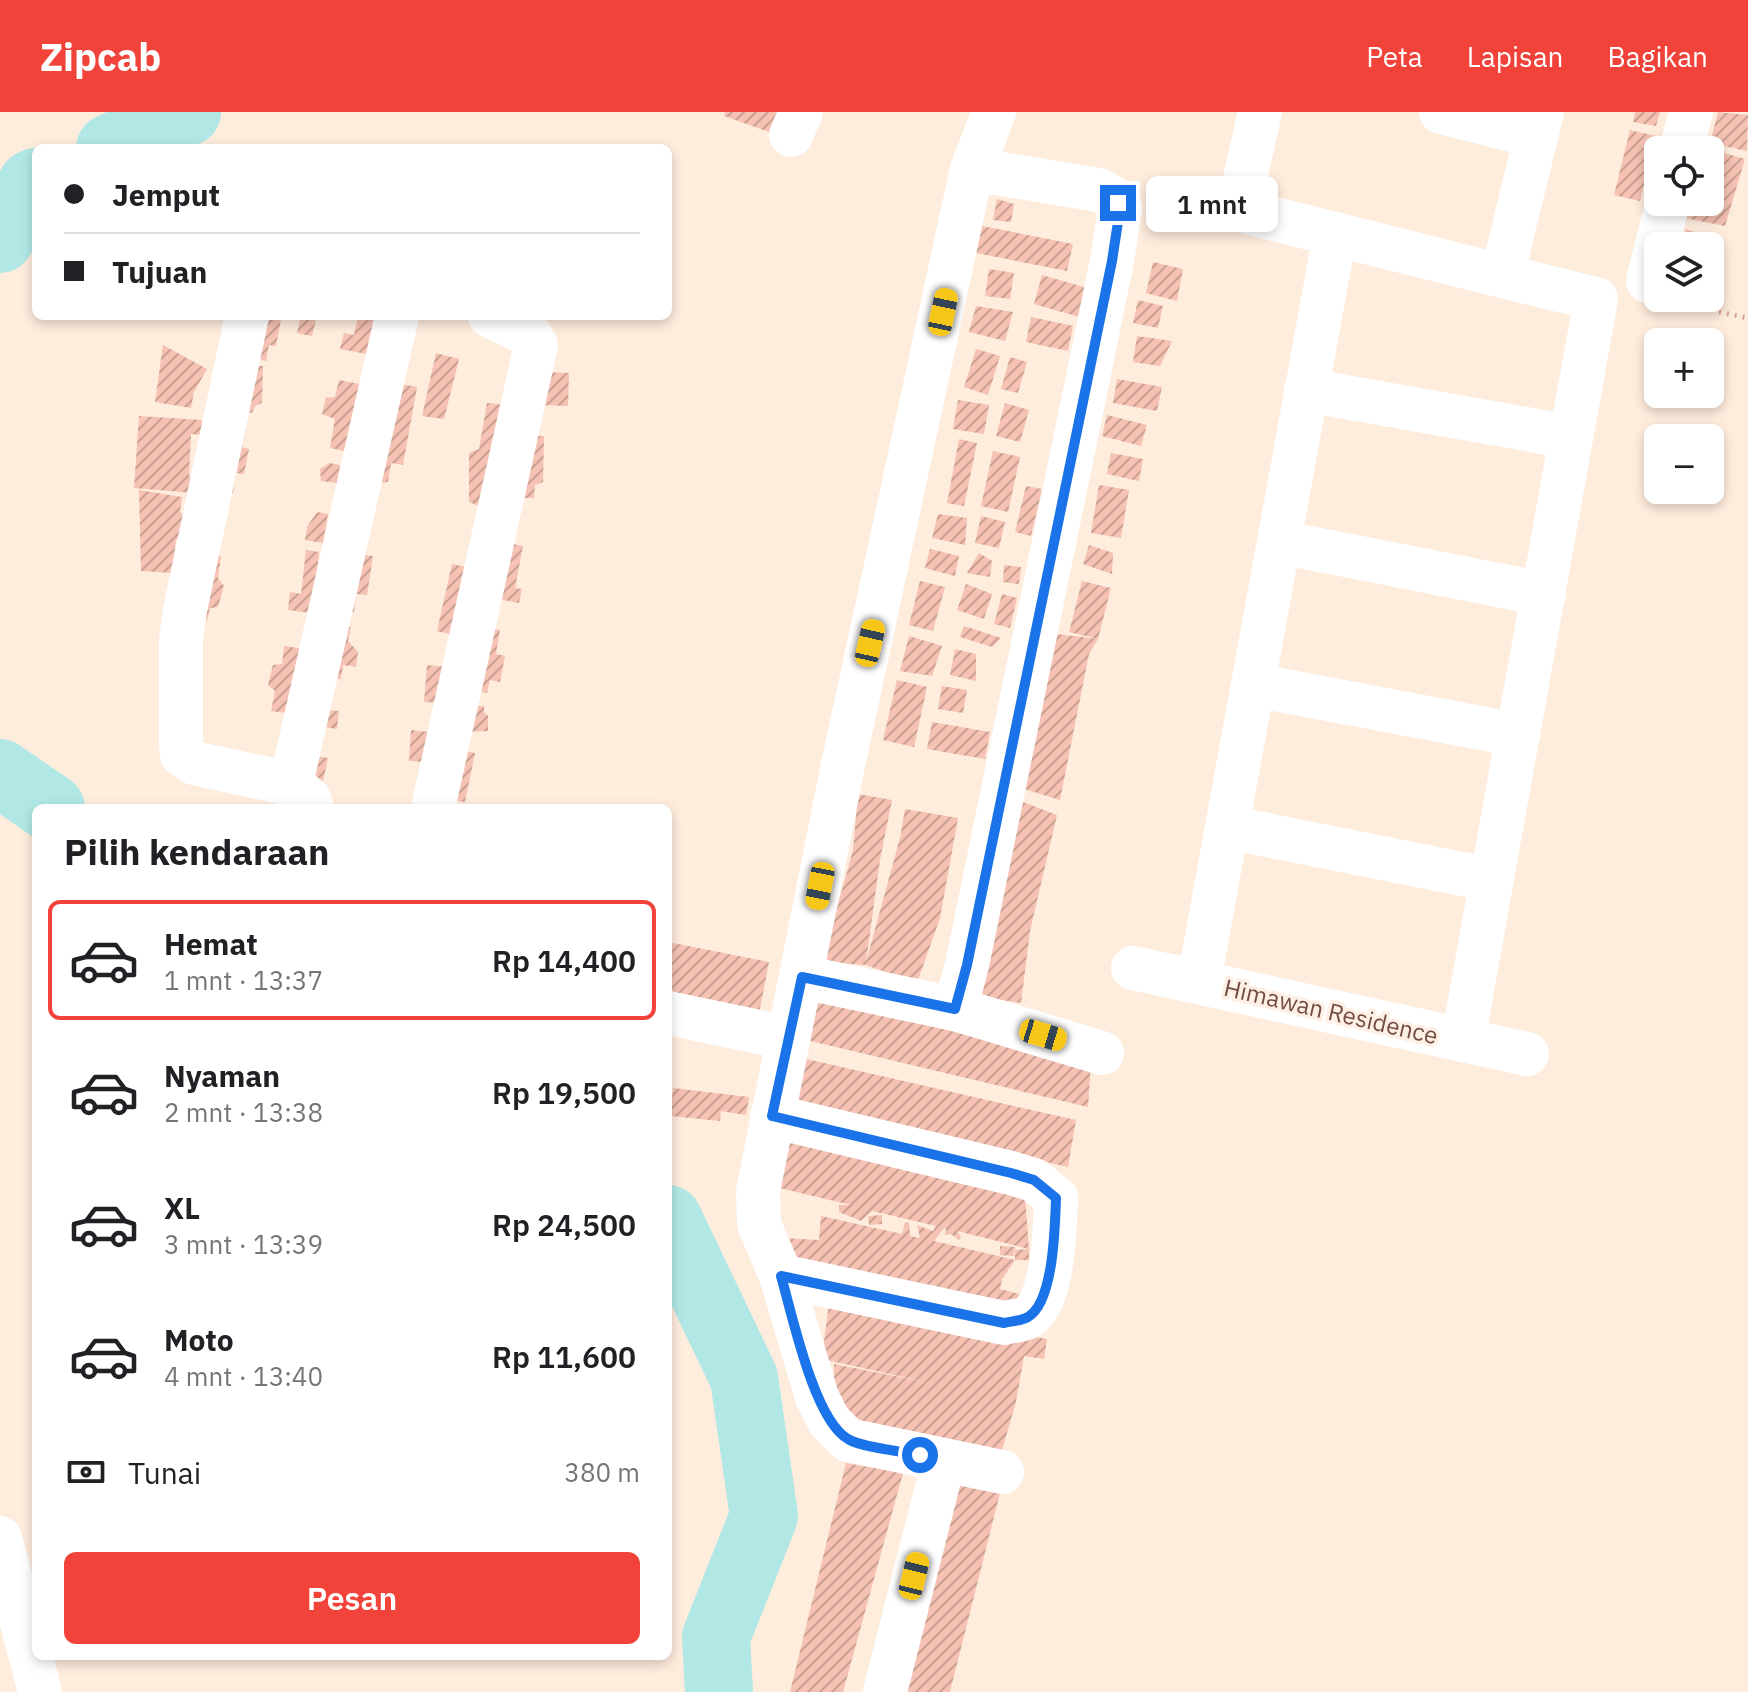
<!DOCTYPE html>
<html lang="id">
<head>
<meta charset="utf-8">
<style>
  :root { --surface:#fff; --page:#f2f2f2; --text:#202124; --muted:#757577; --line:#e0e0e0; --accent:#f14339 }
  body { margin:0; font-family:"IBM Plex Sans",sans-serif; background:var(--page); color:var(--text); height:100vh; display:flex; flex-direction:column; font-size:30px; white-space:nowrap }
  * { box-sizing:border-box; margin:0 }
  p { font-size:26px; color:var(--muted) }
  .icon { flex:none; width:44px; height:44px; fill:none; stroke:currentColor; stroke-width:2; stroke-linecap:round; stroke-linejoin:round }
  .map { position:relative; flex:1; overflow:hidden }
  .details { position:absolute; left:32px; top:692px; width:640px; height:856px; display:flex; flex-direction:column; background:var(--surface); border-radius:12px; box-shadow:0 4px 12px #0003 }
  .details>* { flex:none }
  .top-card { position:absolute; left:32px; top:32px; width:640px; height:176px; border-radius:12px; box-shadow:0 4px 12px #0003; display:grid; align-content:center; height:176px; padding:0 32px; background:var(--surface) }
  .tools { position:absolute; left:1644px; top:24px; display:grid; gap:16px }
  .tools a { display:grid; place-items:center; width:80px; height:80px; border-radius:12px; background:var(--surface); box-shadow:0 4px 12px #0003; font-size:40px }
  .end { position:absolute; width:36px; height:36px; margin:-18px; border:10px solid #1a73e8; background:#fff; box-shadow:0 0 0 4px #fff }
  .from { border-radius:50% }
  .bubble { position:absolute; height:56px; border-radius:12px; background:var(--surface); box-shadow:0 4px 12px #0003; font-size:26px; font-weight:600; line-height:56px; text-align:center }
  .car { position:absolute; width:24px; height:48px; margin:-24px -12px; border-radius:10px; box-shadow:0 0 6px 2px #0007; background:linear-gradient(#f5c518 24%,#345 0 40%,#f5c518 0 76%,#345 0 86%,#f5c518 0) }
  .top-card b { display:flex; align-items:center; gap:28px; height:76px; font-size:30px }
  .top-card b+b { border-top:2px solid var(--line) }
  .top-card i { width:20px; height:20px; background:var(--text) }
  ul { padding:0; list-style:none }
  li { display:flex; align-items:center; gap:24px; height:120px; margin:0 16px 12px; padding:0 16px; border:4px solid transparent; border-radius:12px }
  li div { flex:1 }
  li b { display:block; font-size:30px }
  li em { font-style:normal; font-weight:600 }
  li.on { border-color:var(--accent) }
  li>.icon { width:72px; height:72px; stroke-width:1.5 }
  h2 { padding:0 32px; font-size:36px; line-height:96px }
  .pay { display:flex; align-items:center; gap:20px; height:88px; padding:0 32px; font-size:30px }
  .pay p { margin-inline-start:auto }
  .primary-button { display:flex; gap:16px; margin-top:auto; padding:16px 32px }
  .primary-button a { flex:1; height:92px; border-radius:12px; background:var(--accent); color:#fff; font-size:32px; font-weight:600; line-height:92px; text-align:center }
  header { display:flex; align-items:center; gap:48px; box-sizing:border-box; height:112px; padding:0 40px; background:var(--accent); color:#fff }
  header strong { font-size:38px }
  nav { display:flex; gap:44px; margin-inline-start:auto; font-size:28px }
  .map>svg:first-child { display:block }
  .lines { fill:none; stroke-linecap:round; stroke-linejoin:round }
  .river { stroke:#b1e8e6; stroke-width:68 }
  .building { fill:url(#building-hatch) }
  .path { stroke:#d9a597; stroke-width:5; stroke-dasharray:2 6; stroke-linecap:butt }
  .minor { stroke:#fff; stroke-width:44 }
  .route { stroke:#1a73e8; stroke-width:10 }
  .labels { text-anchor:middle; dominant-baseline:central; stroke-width:7; stroke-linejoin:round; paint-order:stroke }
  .street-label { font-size:24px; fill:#744d44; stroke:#fff0e5 }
</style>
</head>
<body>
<header>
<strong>Zipcab</strong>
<nav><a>Peta</a><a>Lapisan</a><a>Bagikan</a></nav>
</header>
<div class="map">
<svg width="1748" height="1580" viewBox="0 0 1748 1580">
  <defs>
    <pattern id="building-hatch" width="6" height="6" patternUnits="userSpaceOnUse" patternTransform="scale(2)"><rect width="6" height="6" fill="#f5c2b3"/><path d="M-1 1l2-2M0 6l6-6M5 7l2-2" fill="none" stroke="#cba093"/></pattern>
  </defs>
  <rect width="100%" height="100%" fill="#feecdd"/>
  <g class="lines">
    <path class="river" d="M110,36l77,-36
      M0,127l32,-55 4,-2
      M0,661l51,35
      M668,1107l76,159 20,138 -48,121 3,55"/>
  </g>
  <path class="building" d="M725,0h55l-8,21 -48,-17z
    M1635,0h25l-4,14 -23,-4z
    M1718,0l30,3 -1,36 -37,-8z
    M1630,18l26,6 -16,65 -26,-6z
    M1710,37l35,10 -20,67 -40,-8 4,-16h21z
    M997,87l17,5 -3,18 -18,-2z
    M982,114l91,18 -6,27 -91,-18z
    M1686,117l28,11 -3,13 -1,-7h-28z
    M1153,150l30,7 -6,32 -31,-8z
    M989,157l25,4 -4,26 -25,-3z
    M1042,163l45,13 -8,29 -45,-13z
    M1138,188l25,6 -5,22 -25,-5z
    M976,194l37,6 -8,29 -36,-9z
    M259,204l22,3 -5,27 -7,-1 -3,16 -15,-3z
    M301,204h16l-5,20 -15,-3z
    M358,204l16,3 -7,35 -27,-5 4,-16 10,2z
    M1031,205l42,9 -5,25 -42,-9z
    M1137,224l35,5 -12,25 -27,-4z
    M163,233l44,24 -13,23 -3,16 -36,-6z
    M976,237l24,7 -12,39 -24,-8z
    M436,241l23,6 -15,60 -22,-3z
    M1010,245l17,5 -9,31 -17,-4z
    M244,254h19l-1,37 -7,3 -3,7h-9z
    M543,260l26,1 -1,33 -27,-1z
    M1117,267l45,8 -5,24 -44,-8z
    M339,268l25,5 -15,67 -19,-4 5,-29 -13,-5 4,-16 9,-1z
    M389,270l28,5 -14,78 -12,-2 -3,19 -17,1z
    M958,288l31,5 -5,29 -31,-5z
    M487,291l19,2 -19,104 -18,-7v-49l10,-4z
    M1005,291l24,7 -9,32 -24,-6z
    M1107,303l40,10 -6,21 -39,-10z
    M139,304l63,4v15l-11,-1 -2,42 5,3 -1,14 -59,-5z
    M246,317l-4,18 7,2 -5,25 -8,-1 -3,20 -12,-2z
    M527,324h17l-1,46 -8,3 -1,13h-21z
    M959,327l18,4 -13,63 -17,-3z
    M993,339l27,6 -12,55 -27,-6z
    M1111,341l32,6 -4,22 -32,-7z
    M329,351l11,2 -3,18 -16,-2 -1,-12z
    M1099,373l30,5 -8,48 -30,-5z
    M1026,374l16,3 -11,47 -16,-4z
    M139,378l43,7 -2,15 10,6 -6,21h-8l-4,34 -31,-2z
    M317,400l11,2 -5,29 -18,-3 2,-13z
    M938,402l29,4 -2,27 -33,-7z
    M981,404l24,6 -6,26 -24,-5z
    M503,430l20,4 -8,42 7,1 -3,14 -27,-5z
    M1089,433l24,8 -1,21 -29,-10z
    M930,437l29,7 -4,20 -30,-8z
    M306,438l13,2 -7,61 -24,-3 2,-18 11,2z
    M200,441l21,3 -3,22 6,8 -6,21 -8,1 -3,13 -17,3z
    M351,441l22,3 -6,39 -11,-1 -2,18 -10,-1z
    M979,441l13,8 -2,16 -23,-4z
    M452,452l18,4 -16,67 -17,-4z
    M1004,453l17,2 -2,17 -16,-2z
    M920,469l25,6 -12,44 -24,-6z
    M1082,469l29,7 -13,51 -29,-7z
    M966,472l26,10 -8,25 -27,-9z
    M1002,482l15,4 -7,30 -16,-4z
    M335,513l16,2 -3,14 10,11 -2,15 -13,-2 -2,14 -15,-2z
    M964,514l37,12 -9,9 -32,-10z
    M487,516l13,2 -4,24 9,2 -5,26 -10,-2 -3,13 -11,-2z
    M1057,522l41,5 -9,15 -29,146 -42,-13z
    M909,524l33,10 -10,30 -32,-5z
    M284,534l20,3 -10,65 -23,-3 4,-20 -7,-6 5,-20 9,-1z
    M955,537l21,5v27l-26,-6z
    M427,553l21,2 -3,36 -21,-1z
    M897,568l30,7 -13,60 -31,-7z
    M942,574l25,4 -4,23 -25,-4z
    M464,594h20v6l4,4v15l-24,1z
    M328,598l11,1 -2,18 -12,-2 -2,17 -9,-1z
    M932,610l58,10 -5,27 -58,-10z
    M411,618l18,2 -2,30 -18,-1z
    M460,638l15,3 -10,49 -15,-2z
    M309,643l19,3 -5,23 -19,-3z
    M858,682l34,6 -12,60 -14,102 34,-124 5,-29 53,9 -18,100 -23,65 -51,-18 -44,-3 31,-112z
    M1023,690l34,13 -27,116 -9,72 -39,-6 11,-71z
    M668,830l101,20 -11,57 -90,-18z
    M812,886l279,66 -3,43 -286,-68z
    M802,946l274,62 -8,47 -275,-64z
    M673,976l76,9 -3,18 -25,-4 -1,10 -50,-5z
    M783,1025l242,59 4,53 -72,-18 4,6 -2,3 -8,-6 -6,1 1,-6 -2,-1 -10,13 81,19 -13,19 -2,10 27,7 -4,18 -230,-51 -10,-25 36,2 2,-24 81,18 3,-11 4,-1 1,14 10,2 -3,-13 16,6 3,-5 -64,-15 -11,10 -22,-9v-7h12l-80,-19z
    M882,1103v9l-13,1 -1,-9z
    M1000,1134l15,1 -1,9 -14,-1z
    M1029,1137v11h-14v-10z
    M829,1190l218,37 -3,20 -20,-3 -8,46 -16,55 -133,-25 -33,-27v-41l96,19 -108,-24z
    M846,1351l57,10 -60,219h-53z
    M954,1369l47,8 -51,203h-47z"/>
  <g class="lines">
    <path class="path" d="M1719,200l29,6"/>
    <path class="minor" d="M994,0l-22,57 -129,596 -85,426 1,33 22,52 36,121 12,24 19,19 154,32
      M1260,0l-22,98 264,66
      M1441,0l95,24
      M791,23l10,-23
      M1681,38l10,-38
      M1648,169l20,-79
      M247,204l-62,294 -4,29v106l1,10 12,8 97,21 18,15 3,9
      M1306,278l265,47
      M1279,430l265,52
      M1253,573l265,50
      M291,672l106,-468
      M433,696l103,-463 -6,-10 -40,-19
      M1227,715l265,53
      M1133,856l394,86
      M802,865l153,32 12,-44 145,-704 8,-52 -8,-12 -13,-7 -127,-21
      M1199,869l136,-747
      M955,897l147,44
      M668,901l120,25
      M1463,928l133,-741 -94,-23 40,-164
      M772,1004l239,57 23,7 22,18c-1,27 -2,104 -28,119 -6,4 -17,4 -24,6l-223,-47
      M0,1426l40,154
      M885,1580l59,-232"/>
  </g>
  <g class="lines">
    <path class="route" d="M920,1343c-17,-3 -60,-8 -72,-16 -34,-19 -56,-125 -67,-163l223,47c7,-2 18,-2 24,-6 26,-15 27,-92 28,-119l-22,-18 -23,-7 -239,-57 30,-139 153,32 12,-44 145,-704 8,-52 -2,-6"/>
  </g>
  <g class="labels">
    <g class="street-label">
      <text transform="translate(1331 899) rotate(13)">Himawan Residence</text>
    </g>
  </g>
</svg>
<div class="tools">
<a><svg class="icon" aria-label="locate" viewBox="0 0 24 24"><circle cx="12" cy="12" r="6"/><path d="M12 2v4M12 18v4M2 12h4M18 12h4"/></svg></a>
<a><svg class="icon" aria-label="layers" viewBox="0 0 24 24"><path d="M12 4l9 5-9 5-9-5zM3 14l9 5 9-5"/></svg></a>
<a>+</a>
<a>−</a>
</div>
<i class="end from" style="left:920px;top:1343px"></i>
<i class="end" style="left:1118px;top:91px"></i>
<div class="bubble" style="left:1146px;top:64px;width:132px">1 mnt</div>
<i class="car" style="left:943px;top:200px;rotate:12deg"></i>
<i class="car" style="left:870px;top:531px;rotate:13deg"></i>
<i class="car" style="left:820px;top:774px;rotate:191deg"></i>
<i class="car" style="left:1043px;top:923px;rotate:107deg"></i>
<i class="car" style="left:914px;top:1464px;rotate:14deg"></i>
<div class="top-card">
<b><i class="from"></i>Jemput</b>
<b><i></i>Tujuan</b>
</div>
<section class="details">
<h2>Pilih kendaraan</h2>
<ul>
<li class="on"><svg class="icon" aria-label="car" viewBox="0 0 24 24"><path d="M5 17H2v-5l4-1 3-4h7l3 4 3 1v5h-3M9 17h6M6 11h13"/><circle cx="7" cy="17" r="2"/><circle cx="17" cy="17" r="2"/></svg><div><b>Hemat</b><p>1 mnt · 13:37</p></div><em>Rp 14,400</em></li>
<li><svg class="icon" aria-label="car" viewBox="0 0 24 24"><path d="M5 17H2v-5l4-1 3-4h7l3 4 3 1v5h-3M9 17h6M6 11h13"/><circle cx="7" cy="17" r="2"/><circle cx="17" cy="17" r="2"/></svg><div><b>Nyaman</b><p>2 mnt · 13:38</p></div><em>Rp 19,500</em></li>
<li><svg class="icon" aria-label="car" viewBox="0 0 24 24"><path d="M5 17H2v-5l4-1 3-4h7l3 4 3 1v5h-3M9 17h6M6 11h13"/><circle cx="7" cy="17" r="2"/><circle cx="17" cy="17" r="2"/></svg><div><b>XL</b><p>3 mnt · 13:39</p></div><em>Rp 24,500</em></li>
<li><svg class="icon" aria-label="car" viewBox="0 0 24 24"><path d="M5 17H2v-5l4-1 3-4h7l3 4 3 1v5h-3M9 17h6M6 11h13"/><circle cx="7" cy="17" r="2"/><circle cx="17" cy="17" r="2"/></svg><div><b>Moto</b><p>4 mnt · 13:40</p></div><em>Rp 11,600</em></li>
</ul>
<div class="pay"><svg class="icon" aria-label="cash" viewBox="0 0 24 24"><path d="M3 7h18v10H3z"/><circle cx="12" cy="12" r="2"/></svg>Tunai<p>380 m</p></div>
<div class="primary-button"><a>Pesan</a></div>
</section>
</div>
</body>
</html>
